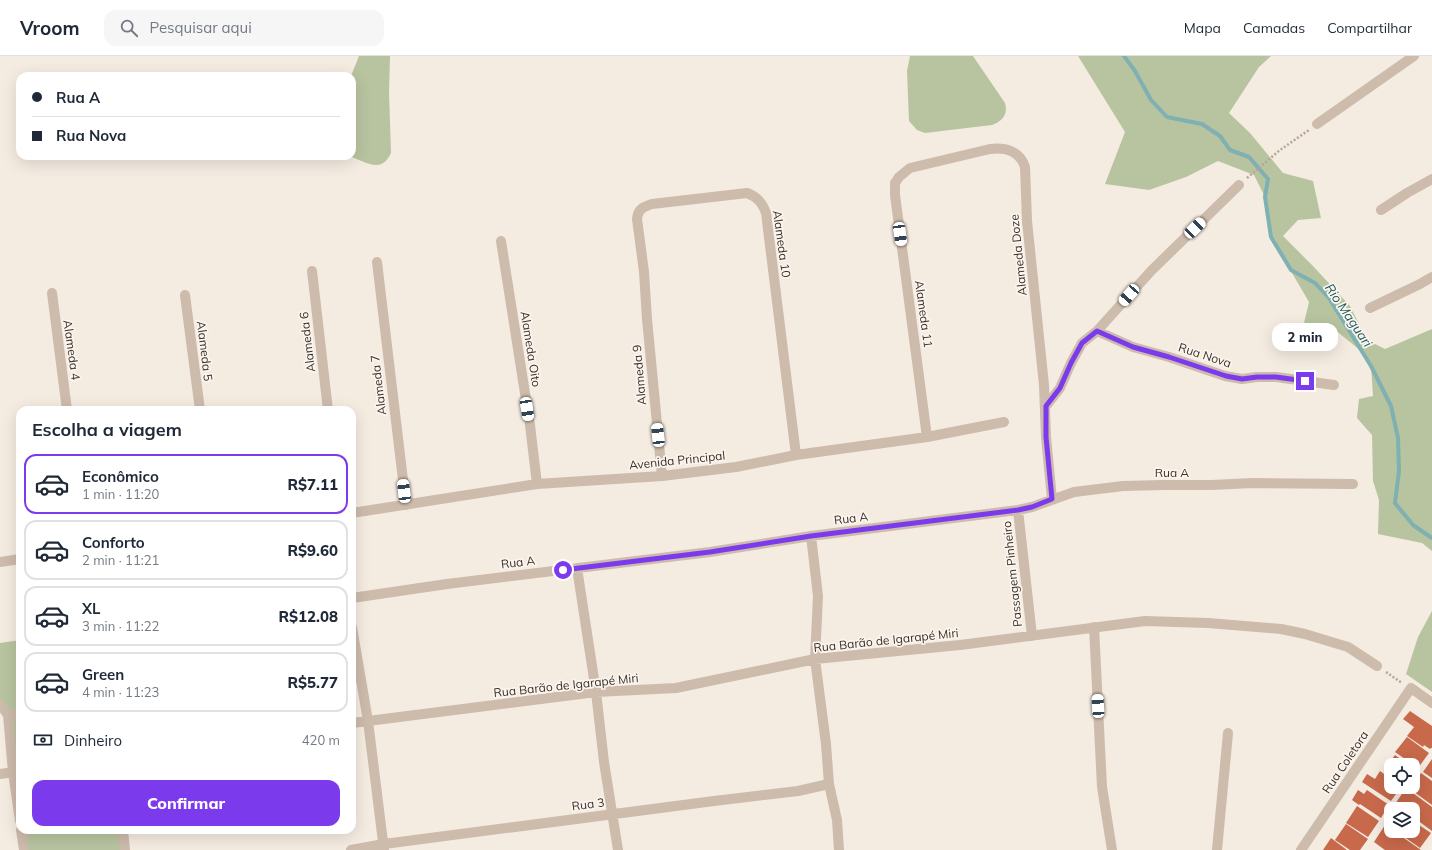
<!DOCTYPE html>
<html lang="pt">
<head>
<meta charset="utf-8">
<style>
  :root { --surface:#fff; --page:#f6f6f7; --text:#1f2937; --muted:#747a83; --line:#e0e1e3; --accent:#7c3aed }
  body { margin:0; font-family:Mulish,sans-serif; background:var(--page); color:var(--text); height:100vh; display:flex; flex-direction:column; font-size:15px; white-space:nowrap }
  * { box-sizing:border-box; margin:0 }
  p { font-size:13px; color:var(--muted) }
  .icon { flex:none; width:22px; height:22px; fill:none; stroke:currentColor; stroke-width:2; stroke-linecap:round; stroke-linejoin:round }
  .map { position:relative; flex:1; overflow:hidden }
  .panel { position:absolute; left:16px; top:350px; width:340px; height:428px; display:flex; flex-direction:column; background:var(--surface); border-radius:12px; box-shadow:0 4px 16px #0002 }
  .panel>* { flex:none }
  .hud { position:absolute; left:16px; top:16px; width:340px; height:88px; border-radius:12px; box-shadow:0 4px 16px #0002; display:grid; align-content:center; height:88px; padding:0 16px; background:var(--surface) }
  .fabs { position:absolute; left:1384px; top:702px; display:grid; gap:8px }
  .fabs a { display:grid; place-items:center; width:36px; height:36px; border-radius:8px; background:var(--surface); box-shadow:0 4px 16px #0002; font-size:20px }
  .end { position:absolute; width:18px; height:18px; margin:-9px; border:5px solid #7c3aed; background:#fff; box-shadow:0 0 0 2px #fff }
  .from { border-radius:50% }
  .bubble { position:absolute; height:28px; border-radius:12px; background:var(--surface); box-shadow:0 4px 16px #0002; font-size:13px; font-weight:800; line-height:28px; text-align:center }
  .car { position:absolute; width:12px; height:24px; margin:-12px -6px; border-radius:5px; box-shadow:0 0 3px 1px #0007; background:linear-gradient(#fff 24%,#345 0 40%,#fff 0 76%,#345 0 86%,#fff 0) }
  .hud b { display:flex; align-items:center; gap:14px; height:38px; font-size:15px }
  .hud b+b { border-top:1px solid var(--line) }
  .hud i { width:10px; height:10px; background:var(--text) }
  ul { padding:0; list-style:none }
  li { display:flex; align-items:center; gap:12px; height:60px; margin:0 8px 6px; padding:0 8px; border:2px solid var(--line); border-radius:12px }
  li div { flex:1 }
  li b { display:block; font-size:15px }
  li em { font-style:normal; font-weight:800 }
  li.selected { border-color:var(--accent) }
  li>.icon { width:36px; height:36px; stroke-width:1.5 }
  h2 { padding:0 16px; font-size:18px; line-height:48px }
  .pay { display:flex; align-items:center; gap:10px; height:44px; padding:0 16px; font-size:15px }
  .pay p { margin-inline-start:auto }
  .cta { display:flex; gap:8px; margin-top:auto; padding:8px 16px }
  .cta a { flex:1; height:46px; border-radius:12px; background:var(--accent); color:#fff; font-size:16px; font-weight:800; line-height:46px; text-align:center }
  header { display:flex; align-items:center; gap:24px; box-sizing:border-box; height:56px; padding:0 20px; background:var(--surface); border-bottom:1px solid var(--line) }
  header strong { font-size:19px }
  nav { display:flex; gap:22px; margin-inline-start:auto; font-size:14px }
  .search { width:280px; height:36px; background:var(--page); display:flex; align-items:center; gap:10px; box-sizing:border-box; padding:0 14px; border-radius:12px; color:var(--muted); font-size:15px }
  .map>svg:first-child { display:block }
  .green { fill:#b8c4a0 }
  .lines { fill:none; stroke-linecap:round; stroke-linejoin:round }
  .stream { stroke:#7fb0b2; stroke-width:4 }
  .building { fill:#c8694b }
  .path { stroke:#b9a596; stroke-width:2.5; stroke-dasharray:2 2; stroke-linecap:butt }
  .street { stroke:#cdbbac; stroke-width:10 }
  .route { stroke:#7c3aed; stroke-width:5 }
  .labels { text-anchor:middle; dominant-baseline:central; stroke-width:3.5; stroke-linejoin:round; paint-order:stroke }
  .street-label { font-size:12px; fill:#3b302b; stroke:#fbf5ee }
  .water-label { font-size:13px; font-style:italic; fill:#1f5a5e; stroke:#fbf5ee }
</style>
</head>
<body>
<header>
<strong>Vroom</strong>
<div class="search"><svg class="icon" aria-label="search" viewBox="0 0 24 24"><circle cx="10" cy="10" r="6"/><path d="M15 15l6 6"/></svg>Pesquisar aqui</div>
<nav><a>Mapa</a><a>Camadas</a><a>Compartilhar</a></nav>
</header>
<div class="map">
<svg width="1432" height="794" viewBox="0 0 1432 794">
  <rect width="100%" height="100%" fill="#f4ebe1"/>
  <path class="green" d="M359,0h31l-1,36 2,61c-10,22 -26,8 -42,3h3v-80h-1z
    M910,0h63l32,47c3,11 -2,18 -13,22l-67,8 -8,-3 -8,-9 -2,-50z
    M1078,0h193l-12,11 -30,46 21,20 33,40 30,8 8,37 -23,2 -15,16 29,29 38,41 17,34 18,9 47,-20v222l-10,-8 -44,-9 1,-34 -6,-19 -1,-46 -15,-17 2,-19 14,-3 -2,-30 -10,-15 -27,-22h-17l-13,-6 5,-21 -38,-65 -6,-40 -11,-22 -36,-14 -32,16 -37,13 -44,-6 20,-52z
    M1432,555v81l-26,-18 12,-37z
    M20,584v181l-12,-106 -8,-11v-61z
    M21,774h102l2,20h-101z"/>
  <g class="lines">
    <path class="stream" d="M1124,0l11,15 16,29 16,17 35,7 18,12 10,14 19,7 19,22 -3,18 6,40 20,33 24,13 14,15 42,68 20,40 7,32 1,33 -4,32 18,22 19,13"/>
  </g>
  <path class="building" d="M1410,655l22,15v22h-1l-1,1 -6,-4 -1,2 -16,-11 7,-9 -11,-8z
    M1407,681l22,16 -11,15 -23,-16z
    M1395,699l14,10h-18v10l-7,-5z
    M1432,703v19l-9,-6z
    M1380,715l11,8v8h10l-10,14 -29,-19 5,-8 8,5z
    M1421,717l11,8v24l-22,-16 1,-2h2v-3z
    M1406,732l26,19v24l-19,-14v-8h-11l-7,-5z
    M1358,734l6,4 3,-4 22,15 -8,13 -21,-14 -1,1 -7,-5z
    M1357,750l22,15 -11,16 -22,-14z
    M1391,757v14l-7,-4z
    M1413,765l18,12 -11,15 -24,-17h17z
    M1346,768l22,15 -8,11h-10l-15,-10z
    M1385,769l6,4v2h3l27,19h-36l-11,-8z
    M1331,782l16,12h-24z"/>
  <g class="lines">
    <path class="path" d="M1247,122l33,-28 29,-20
      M1386,616l16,11"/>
    <path class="street" d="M1317,68l97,-68
      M1381,154l26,-17 25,-14
      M501,185l29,184 7,59
      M377,206l29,243
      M312,215l16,139
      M52,237l15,117
      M185,239l15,115
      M1370,252l50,-24 12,-7
      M1097,275l36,16 36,10 56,19 17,3 15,-2h19l58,8
      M1046,350l14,-18 11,-25 11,-20 15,-12 54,-60 88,-86
      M927,381l-32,-242v-12l4,-6 11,-9 80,-19c15,-2 30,2 35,18l2,54 17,164 2,52 6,62
      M662,420l-15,-157 -3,-47 -7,-53c1,-10 6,-12 15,-15l95,-11c10,4 15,9 19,20l30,242
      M1018,454l14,126
      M352,457l185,-29 125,-8 74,-9 60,-12 131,-18 77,-15
      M811,480l7,60 -3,63 11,85 3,40 8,36 2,30
      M0,506l20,-3
      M577,512l19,124 8,70 14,88
      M352,542l95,-14 263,-32 101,-16 207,-26 14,-3 42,-15 49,-6 40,-1h49l40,-2 101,1
      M352,571l16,94 16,129
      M1094,571l8,160 10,63
      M0,648l8,11 5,57 7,49
      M8,659l12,-1
      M352,667l244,-31 80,-4 139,-29 145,-14 185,-24 63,2 73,6 24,5 43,13 29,19
      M0,718l13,-2
      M21,774l3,20
      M123,774l2,20
      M351,794l33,-6 330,-43 84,-10 31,-7
      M1217,794l11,-117
      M1301,794l110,-162 21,15"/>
  </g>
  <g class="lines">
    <path class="route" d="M563,514l147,-18 101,-16 207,-26 14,-3 20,-8 -6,-62v-31l14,-18 11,-25 11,-20 15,-12 36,16 36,10 57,19 16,3 15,-2h19l29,4"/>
  </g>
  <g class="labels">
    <g class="street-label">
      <text transform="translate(782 188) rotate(82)">Alameda 10</text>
      <text transform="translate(1018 199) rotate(-96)">Alameda Doze</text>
      <text transform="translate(924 258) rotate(82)">Alameda 11</text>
      <text transform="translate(307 286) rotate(-97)">Alameda 6</text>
      <text transform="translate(531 293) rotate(81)">Alameda Oito</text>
      <text transform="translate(72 294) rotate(82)">Alameda 4</text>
      <text transform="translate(205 295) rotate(83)">Alameda 5</text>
      <text transform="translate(1205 299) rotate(18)">Rua Nova</text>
      <text transform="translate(639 319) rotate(-95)">Alameda 9</text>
      <text transform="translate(378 329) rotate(-97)">Alameda 7</text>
      <text transform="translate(677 404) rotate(-6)">Avenida Principal</text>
      <text x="1172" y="416">Rua A</text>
      <text transform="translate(851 462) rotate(-7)">Rua A</text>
      <text transform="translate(518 506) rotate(-7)">Rua A</text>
      <text transform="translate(1012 518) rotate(-96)">Passagem Pinheiro</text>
      <text transform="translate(886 584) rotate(-6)">Rua Barão de Igarapé Miri</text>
      <text transform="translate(566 629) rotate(-6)">Rua Barão de Igarapé Miri</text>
      <text transform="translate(1345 706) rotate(-56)">Rua Coletora</text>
      <text transform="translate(588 748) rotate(-7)">Rua 3</text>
    </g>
    <g class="water-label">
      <text transform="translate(1349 259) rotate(56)">Rio Maguari</text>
    </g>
  </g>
</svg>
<div class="fabs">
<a><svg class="icon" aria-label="locate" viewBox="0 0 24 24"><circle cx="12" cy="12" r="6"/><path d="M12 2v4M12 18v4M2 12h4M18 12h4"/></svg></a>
<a><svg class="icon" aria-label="layers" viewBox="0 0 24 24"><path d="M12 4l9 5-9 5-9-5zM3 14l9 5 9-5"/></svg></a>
</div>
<i class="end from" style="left:563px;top:514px"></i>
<i class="end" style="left:1305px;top:325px"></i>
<div class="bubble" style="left:1272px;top:267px;width:66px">2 min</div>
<i class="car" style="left:1195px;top:172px;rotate:46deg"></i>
<i class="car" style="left:900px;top:178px;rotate:172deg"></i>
<i class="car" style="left:1129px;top:239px;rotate:221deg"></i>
<i class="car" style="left:527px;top:353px;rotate:171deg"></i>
<i class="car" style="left:658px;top:379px;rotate:354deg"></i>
<i class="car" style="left:404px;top:435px;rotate:353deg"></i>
<i class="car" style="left:1098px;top:650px;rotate:357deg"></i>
<div class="hud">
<b><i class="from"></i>Rua A</b>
<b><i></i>Rua Nova</b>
</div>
<section class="panel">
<h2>Escolha a viagem</h2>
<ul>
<li class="selected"><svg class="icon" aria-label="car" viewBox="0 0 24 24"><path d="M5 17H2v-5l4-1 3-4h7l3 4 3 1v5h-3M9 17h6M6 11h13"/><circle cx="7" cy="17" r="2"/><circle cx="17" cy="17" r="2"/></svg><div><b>Econômico</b><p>1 min · 11:20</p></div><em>R$7.11</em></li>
<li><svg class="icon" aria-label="car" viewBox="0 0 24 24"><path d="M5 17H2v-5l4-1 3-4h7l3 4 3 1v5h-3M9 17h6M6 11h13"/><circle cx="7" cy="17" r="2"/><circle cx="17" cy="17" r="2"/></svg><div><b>Conforto</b><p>2 min · 11:21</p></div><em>R$9.60</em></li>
<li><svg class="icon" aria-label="car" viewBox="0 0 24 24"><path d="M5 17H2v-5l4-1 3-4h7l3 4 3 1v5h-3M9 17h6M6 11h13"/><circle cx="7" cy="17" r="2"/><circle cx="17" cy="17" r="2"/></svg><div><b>XL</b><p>3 min · 11:22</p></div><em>R$12.08</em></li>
<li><svg class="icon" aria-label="car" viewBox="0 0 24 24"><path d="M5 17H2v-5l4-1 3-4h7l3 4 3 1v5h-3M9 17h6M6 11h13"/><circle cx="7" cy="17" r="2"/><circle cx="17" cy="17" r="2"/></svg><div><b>Green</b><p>4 min · 11:23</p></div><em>R$5.77</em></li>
</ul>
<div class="pay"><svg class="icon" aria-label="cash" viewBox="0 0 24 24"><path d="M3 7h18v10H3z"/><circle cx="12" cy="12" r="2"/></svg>Dinheiro<p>420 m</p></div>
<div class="cta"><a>Confirmar</a></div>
</section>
</div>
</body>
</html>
